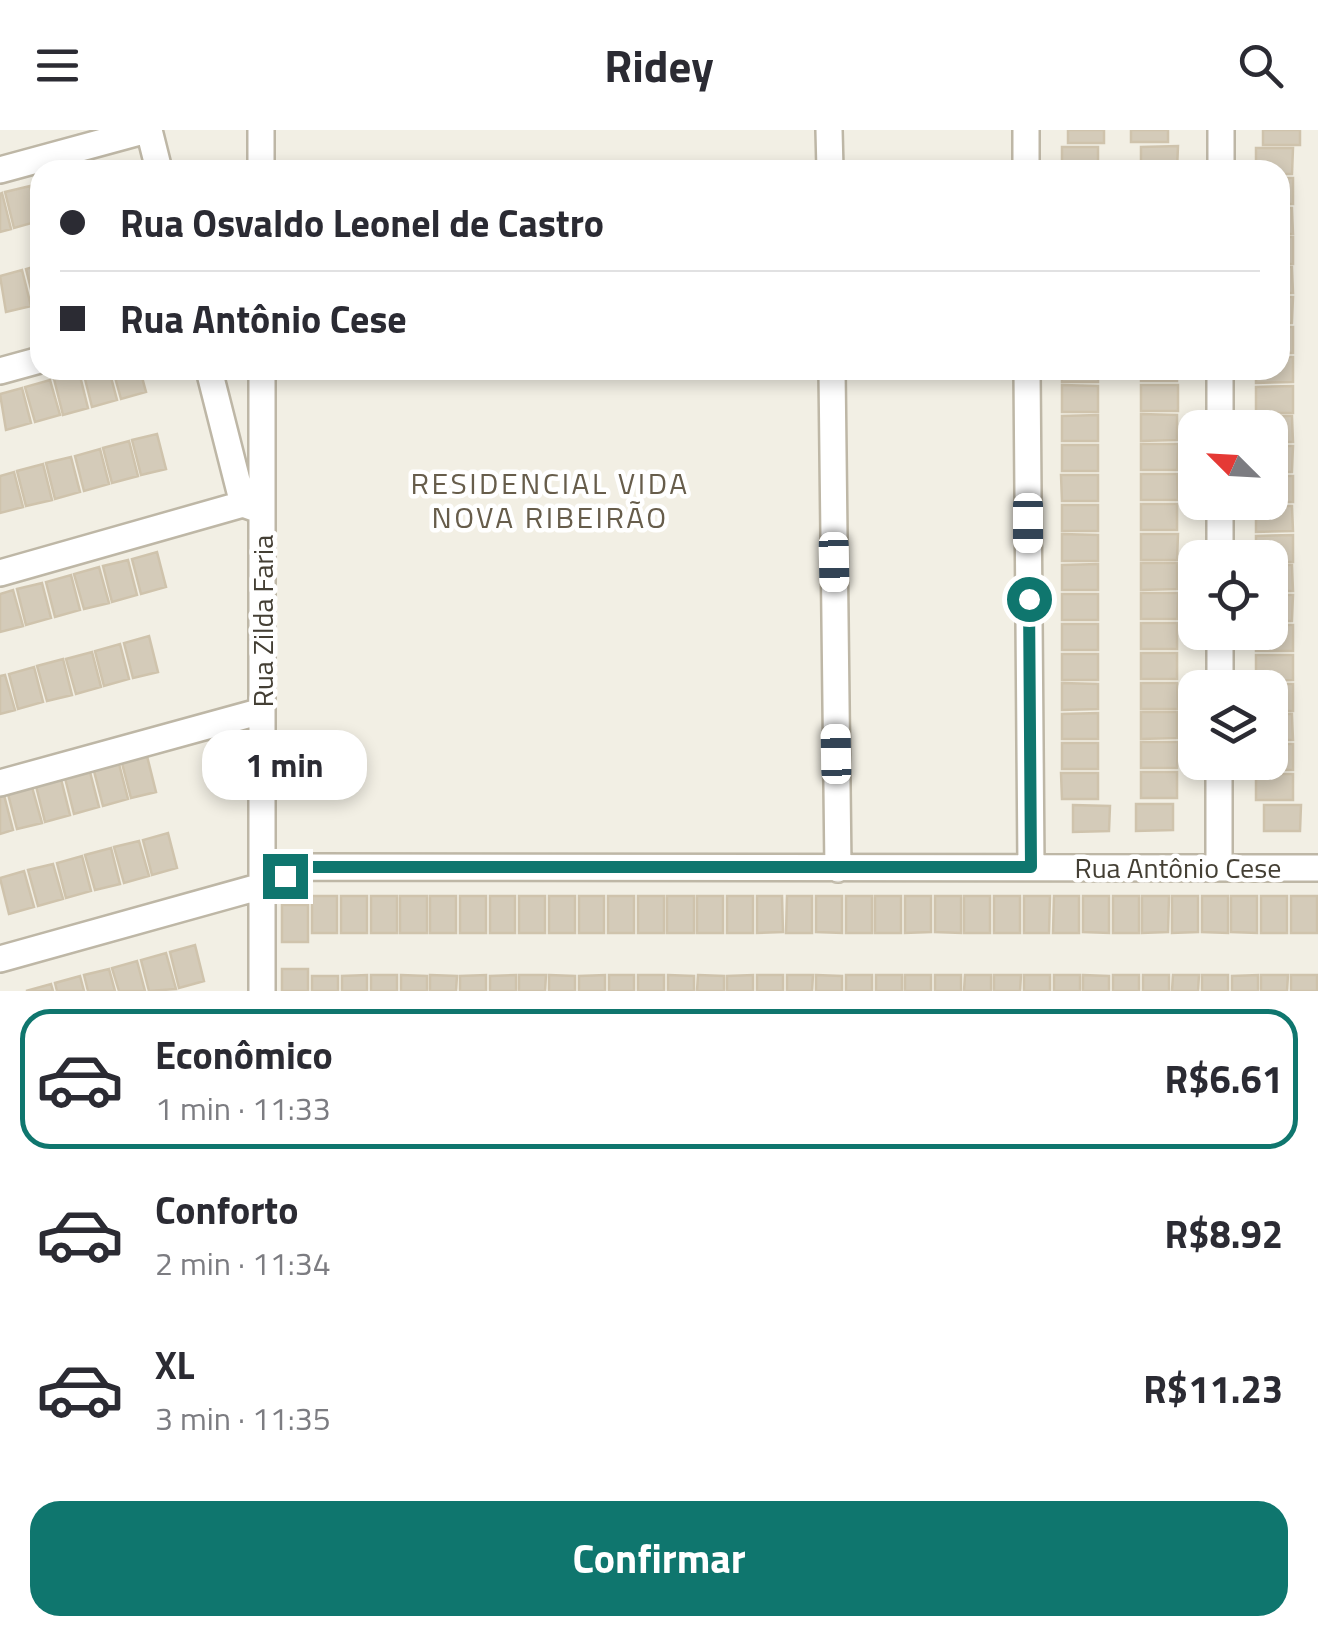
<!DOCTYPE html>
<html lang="pt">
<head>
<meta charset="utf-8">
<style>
  :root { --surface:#fff; --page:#f2f2f3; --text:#2b2b33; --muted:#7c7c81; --line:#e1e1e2; --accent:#0f766e }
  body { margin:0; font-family:"Titillium Web",sans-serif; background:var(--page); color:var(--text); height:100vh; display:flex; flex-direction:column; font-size:38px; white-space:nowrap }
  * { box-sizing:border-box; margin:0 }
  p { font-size:32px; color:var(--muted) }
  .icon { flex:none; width:55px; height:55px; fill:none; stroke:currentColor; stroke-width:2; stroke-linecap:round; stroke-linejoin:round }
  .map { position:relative; height:861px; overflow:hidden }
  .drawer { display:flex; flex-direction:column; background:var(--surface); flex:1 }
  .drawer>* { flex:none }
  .guide { position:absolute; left:30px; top:30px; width:1260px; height:220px; border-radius:30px; box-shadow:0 5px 15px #0003; display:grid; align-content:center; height:220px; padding:0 30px; background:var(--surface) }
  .needle { width:65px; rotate:294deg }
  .controls { position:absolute; left:1178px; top:280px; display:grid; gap:20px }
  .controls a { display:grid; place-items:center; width:110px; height:110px; border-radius:20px; background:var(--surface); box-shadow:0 5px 15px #0003; font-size:50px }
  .end { position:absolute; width:45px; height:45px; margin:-22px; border:12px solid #0f766e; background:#fff; box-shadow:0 0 0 5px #fff }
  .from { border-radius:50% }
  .bubble { position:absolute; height:70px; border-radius:30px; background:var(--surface); box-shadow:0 5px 15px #0003; font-size:32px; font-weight:700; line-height:70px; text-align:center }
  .car { position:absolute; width:30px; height:60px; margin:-30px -15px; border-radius:12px; box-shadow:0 0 8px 2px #0007; background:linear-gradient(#fff 24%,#345 0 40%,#fff 0 76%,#345 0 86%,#fff 0) }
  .guide b { display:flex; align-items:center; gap:35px; height:95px; font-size:38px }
  .guide b+b { border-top:2px solid var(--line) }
  .guide i { width:25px; height:25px; background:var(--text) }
  ul { padding:18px 0 0; list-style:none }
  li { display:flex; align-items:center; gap:30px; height:140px; margin:0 20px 15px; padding:0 10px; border:5px solid transparent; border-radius:30px }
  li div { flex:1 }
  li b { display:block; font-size:38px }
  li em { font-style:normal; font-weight:700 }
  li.current { border-color:var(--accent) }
  li>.icon { width:90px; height:90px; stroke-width:1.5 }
  .button { display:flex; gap:20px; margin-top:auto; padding:20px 30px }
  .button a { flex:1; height:115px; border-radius:30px; background:var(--accent); color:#fff; font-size:40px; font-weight:700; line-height:115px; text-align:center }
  header { display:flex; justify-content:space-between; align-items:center; height:130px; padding:0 30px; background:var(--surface); font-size:45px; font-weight:700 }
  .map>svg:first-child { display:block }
  .building { fill:#d4cbb9; stroke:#cfc3ac; stroke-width:2.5 }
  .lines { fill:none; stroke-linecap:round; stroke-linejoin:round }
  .minor-casing { stroke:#beb7a6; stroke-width:30 }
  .minor { stroke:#fff; stroke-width:25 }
  .route { stroke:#0f766e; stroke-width:12 }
  .labels { text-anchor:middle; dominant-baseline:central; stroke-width:9; stroke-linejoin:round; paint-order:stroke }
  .street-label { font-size:28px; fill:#443f34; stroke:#fff }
  .neighbourhood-label { font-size:30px; letter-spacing:2.5px; fill:#675d4b; stroke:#fff }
</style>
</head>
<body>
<header><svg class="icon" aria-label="menu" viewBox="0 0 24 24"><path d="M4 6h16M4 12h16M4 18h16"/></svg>Ridey<svg class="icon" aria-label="search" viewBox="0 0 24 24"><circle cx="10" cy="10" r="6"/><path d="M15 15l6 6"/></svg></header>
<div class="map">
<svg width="1318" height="861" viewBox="0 0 1318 861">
  <rect width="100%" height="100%" fill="#f2efe4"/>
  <path class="building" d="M1068,0h36v13h-36z
    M1131,0h37v12h-37z
    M1263,0h37v15h-37z
    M1178,16l-1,24h-36v-23z
    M1062,17h36v23h-36z
    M1256,18h37l-1,26h-12v-4h-24z
    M1280,48h13v26h-13z
    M30,56l9,35 -25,7 -9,-36z
    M2,63l9,36 -11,3v-38z
    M1280,78h12l1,26h-13z
    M1280,107h13v27h-13z
    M40,135v38l-5,2 -9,-36z
    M1280,137h12l1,26h-13z
    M22,140l9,36 -25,6 -6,-36z
    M1280,167h13l-1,26h-12z
    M1280,197h13v26h-13z
    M1280,227h13v25l-37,1v-13h24z
    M109,240l8,30 -25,7 -9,-36z
    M113,240h27l6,22 -25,7z
    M1062,240h36v12h-36z
    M1141,240h36v11h-36z
    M79,242l9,36 -25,7 -9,-36z
    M50,250l10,35 -25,7 -10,-35z
    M1062,255l36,1v26h-36z
    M1141,255h37v26h-37z
    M1293,256v27h-37v-26z
    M22,258l9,35 -25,7 -6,-36z
    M1141,284l36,1v25l-36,1z
    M1098,285v26h-36v-25z
    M1256,286h36l1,26h-23v-14h-14z
    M157,304l9,35 -25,6 -9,-35z
    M129,311l9,35 -26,7 -9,-35z
    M1141,314h37l-1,26h-36z
    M1062,315h36v26h-36z
    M1270,316h23l-1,26h-22z
    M100,319l9,35 -25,7 -9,-35z
    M71,327l9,35 -25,7 -9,-36z
    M43,334l9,36 -26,6 -9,-35z
    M14,342l9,35 -23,6v-37z
    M1141,344h36l1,26h-37z
    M1061,345h37v26h-36z
    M1270,346h23v26h-23z
    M1141,374h36v26h-36z
    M1062,375h36v26h-36z
    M1256,376h36l1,25 -37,1z
    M1062,404l36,1v26h-36z
    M1141,404h37l-1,26h-36z
    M1293,405v27h-23v-4h-14v-22z
    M157,422l9,35 -25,7 -9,-35z
    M128,430l9,35 -25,7 -9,-36z
    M1141,433h36v26l-36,1z
    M1098,434v26h-36v-25z
    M1270,435h22l1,26h-23z
    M99,437l10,36 -25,6 -10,-35z
    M71,445l9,35 -25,7 -9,-35z
    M42,453l9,35 -25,7 -9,-36z
    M13,460l10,36 -23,6v-38z
    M1141,463h37l-1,26h-36z
    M1062,464h36v26h-36z
    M1270,465h23l-1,26h-22z
    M1141,493h36v26h-36z
    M1062,494h36v26h-36z
    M1270,495h23v26h-37v-19h14z
    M149,506l9,36 -25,6 -9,-35z
    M120,514l9,35 -25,7 -9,-35z
    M92,522l9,35 -25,7 -10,-35z
    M1141,523h36v26h-36z
    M1062,524h36v26h-36z
    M1256,525h37v25l-37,1z
    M63,529l9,36 -25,6 -10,-35z
    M34,537l9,35 -25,7 -9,-35z
    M5,545l10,35 -15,4v-38z
    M1062,553l36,1v25l-36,1z
    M1141,553h36l1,26h-37z
    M1256,554h37v27h-23v-23h-14z
    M1141,582h36v26l-36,1z
    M1098,583v26h-36v-25z
    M1270,584h22l1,26h-23z
    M1141,612h37l-1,26h-36z
    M1062,613h36v26h-36z
    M1270,614h23v26h-37v-8h14z
    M147,626l9,36 -25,6 -9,-35z
    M119,634l9,35 -25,7 -9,-35z
    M90,642l9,35 -25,7 -9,-36z
    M1141,642h36v26h-36z
    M1061,643h37v26h-36z
    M1256,644h37v26h-37z
    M61,649l9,36 -25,7 -9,-36z
    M32,657l10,36 -25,6 -9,-35z
    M4,665l9,35 -13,4v-38z
    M1136,674h37v26l-37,1z
    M1073,675l37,1 -1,25 -36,1z
    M1264,675h37l-1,26h-36z
    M168,703l9,35 -25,7 -9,-35z
    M139,711l10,35 -25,7 -10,-36z
    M111,718l9,36 -25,6 -10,-35z
    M82,726l9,35 -25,7 -9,-35z
    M53,734l10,35 -25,7 -10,-36z
    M24,741l10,36 -25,7 -9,-36z
    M312,766h25v37h-25z
    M341,766h26v37h-26z
    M371,766h26v37h-26z
    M400,766h27v37h-27z
    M430,766h26v37h-26z
    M460,766h26v37h-26z
    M490,766h25v37h-25z
    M519,766h26v37h-26z
    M549,766h26v37h-26z
    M579,766h25v37h-25z
    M608,766h26v37h-26z
    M638,766h26v37h-26z
    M667,766h27v37h-27z
    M697,766h26v37h-26z
    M727,766h26v37h-26z
    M757,766h25l1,36 -26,1z
    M787,766h25v37h-26z
    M816,766h26v37l-26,-1z
    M846,766h26v37h-26z
    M875,766h26v37h-26z
    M905,766h26v36l-26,1z
    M935,766h26v37l-26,-1z
    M964,766h26v37h-26z
    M994,766h26v37h-26z
    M1024,766h26l-1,37h-25z
    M1054,766h25v37h-26z
    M1083,766h26v37l-26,-1z
    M1113,766h26v37h-26z
    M1142,766h27l-1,36 -26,1z
    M1172,766h26v36l-26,1z
    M1202,766h26v37l-26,-1z
    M1231,766h26v37l-26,-1z
    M1261,766h26v37h-26z
    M1291,766h26v37h-26z
    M282,775h26v37h-26z
    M195,815l9,36 -25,7 -9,-36z
    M166,823l10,36 -27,2 -8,-31z
    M137,831l8,30h-26l-7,-23z
    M109,839l6,22h-27l-4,-16z
    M282,839h26v22h-26z
    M367,845v16h-25v-15z
    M371,845h26v16h-26z
    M401,845l26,1v15h-26z
    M430,845l27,1 -1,15h-26z
    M486,845v16h-26v-15z
    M516,845v16h-26v-15z
    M519,845h27l-1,16h-26z
    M549,845l26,1v15h-26z
    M605,845v16h-26v-15z
    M609,845h25v16h-25z
    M638,845h26v16h-26z
    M668,845l26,1v15h-26z
    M698,845l26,1v15h-27z
    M753,845v16h-26v-15z
    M757,845h26v16h-26z
    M787,845h26l-1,16h-25z
    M816,845l26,1v15h-26z
    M846,845h26v16h-26z
    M876,845h26v16h-26z
    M905,845h26v16h-26z
    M935,845h26v16h-26z
    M965,845h26v16h-27z
    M994,845h27l-1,16h-26z
    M1024,845h26v16h-26z
    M1054,845h26v16h-26z
    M1083,845l26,1v15h-26z
    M1113,845h26v16h-26z
    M1143,845h26v16h-26z
    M1173,845h26l-1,16h-26z
    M1202,845h26v16h-26z
    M1258,845v16h-26v-15z
    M1261,845h27l-1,16h-26z
    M1291,845h26v16h-26z
    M80,846l4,15h-27l-2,-8z
    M312,846h26v15h-26z
    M51,854l2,7h-27z"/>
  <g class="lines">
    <g class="minor-casing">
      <path id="minor" d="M149,0l10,40
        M261,0v40
        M829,0l1,40
        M1026,0v40
        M0,40l147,-40
        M1221,40v-40
        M209,240l34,134 14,5
        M262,240v621
        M832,240l6,499
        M1027,240l4,497
        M0,241l40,-11
        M1220,298v-58
        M1220,428v-56
        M0,443l243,-69
        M1220,558v-56
        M0,653l262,-72
        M1219,738v-106
        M0,829l262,-73 46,-19 1010,1"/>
    </g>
    <use href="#minor" class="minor"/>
  </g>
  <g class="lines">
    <path class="route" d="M285,746l23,-9h723l-2,-268"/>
  </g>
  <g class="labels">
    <g class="street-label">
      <text transform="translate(262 491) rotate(-90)">Rua Zilda Faria</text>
      <text x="1178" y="737">Rua Antônio Cese</text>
    </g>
    <g class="neighbourhood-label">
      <text x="550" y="353">RESIDENCIAL VIDA<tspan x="550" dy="34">NOVA RIBEIRÃO</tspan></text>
    </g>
  </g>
</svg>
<div class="controls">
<a><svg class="needle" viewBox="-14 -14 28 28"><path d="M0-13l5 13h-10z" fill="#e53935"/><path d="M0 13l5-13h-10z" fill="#7c7c81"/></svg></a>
<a><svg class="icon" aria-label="locate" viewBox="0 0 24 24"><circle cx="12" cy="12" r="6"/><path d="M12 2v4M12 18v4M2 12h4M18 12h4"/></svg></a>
<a><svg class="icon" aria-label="layers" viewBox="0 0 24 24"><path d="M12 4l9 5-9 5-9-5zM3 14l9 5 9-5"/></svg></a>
</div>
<i class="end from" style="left:1029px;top:469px"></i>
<i class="end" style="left:285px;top:746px"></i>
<div class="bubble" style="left:202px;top:600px;width:165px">1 min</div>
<i class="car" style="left:1028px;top:393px;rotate:180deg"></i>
<i class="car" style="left:834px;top:432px;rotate:179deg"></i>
<i class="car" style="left:836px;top:624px;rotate:359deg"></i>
<div class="guide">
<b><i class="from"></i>Rua Osvaldo Leonel de Castro</b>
<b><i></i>Rua Antônio Cese</b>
</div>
</div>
<section class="drawer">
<ul>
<li class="current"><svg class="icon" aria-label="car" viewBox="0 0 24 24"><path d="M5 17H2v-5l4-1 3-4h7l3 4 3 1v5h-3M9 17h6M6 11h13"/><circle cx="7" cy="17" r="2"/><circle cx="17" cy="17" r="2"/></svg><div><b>Econômico</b><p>1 min · 11:33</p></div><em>R$6.61</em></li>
<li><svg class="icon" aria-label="car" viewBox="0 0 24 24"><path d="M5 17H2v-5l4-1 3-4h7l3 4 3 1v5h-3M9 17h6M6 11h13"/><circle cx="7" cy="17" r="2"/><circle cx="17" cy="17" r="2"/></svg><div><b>Conforto</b><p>2 min · 11:34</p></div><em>R$8.92</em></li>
<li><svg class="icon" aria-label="car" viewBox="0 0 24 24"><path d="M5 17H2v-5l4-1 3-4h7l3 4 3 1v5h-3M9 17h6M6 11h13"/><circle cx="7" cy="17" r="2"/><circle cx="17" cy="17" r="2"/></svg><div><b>XL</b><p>3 min · 11:35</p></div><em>R$11.23</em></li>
</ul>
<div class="button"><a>Confirmar</a></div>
</section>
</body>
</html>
